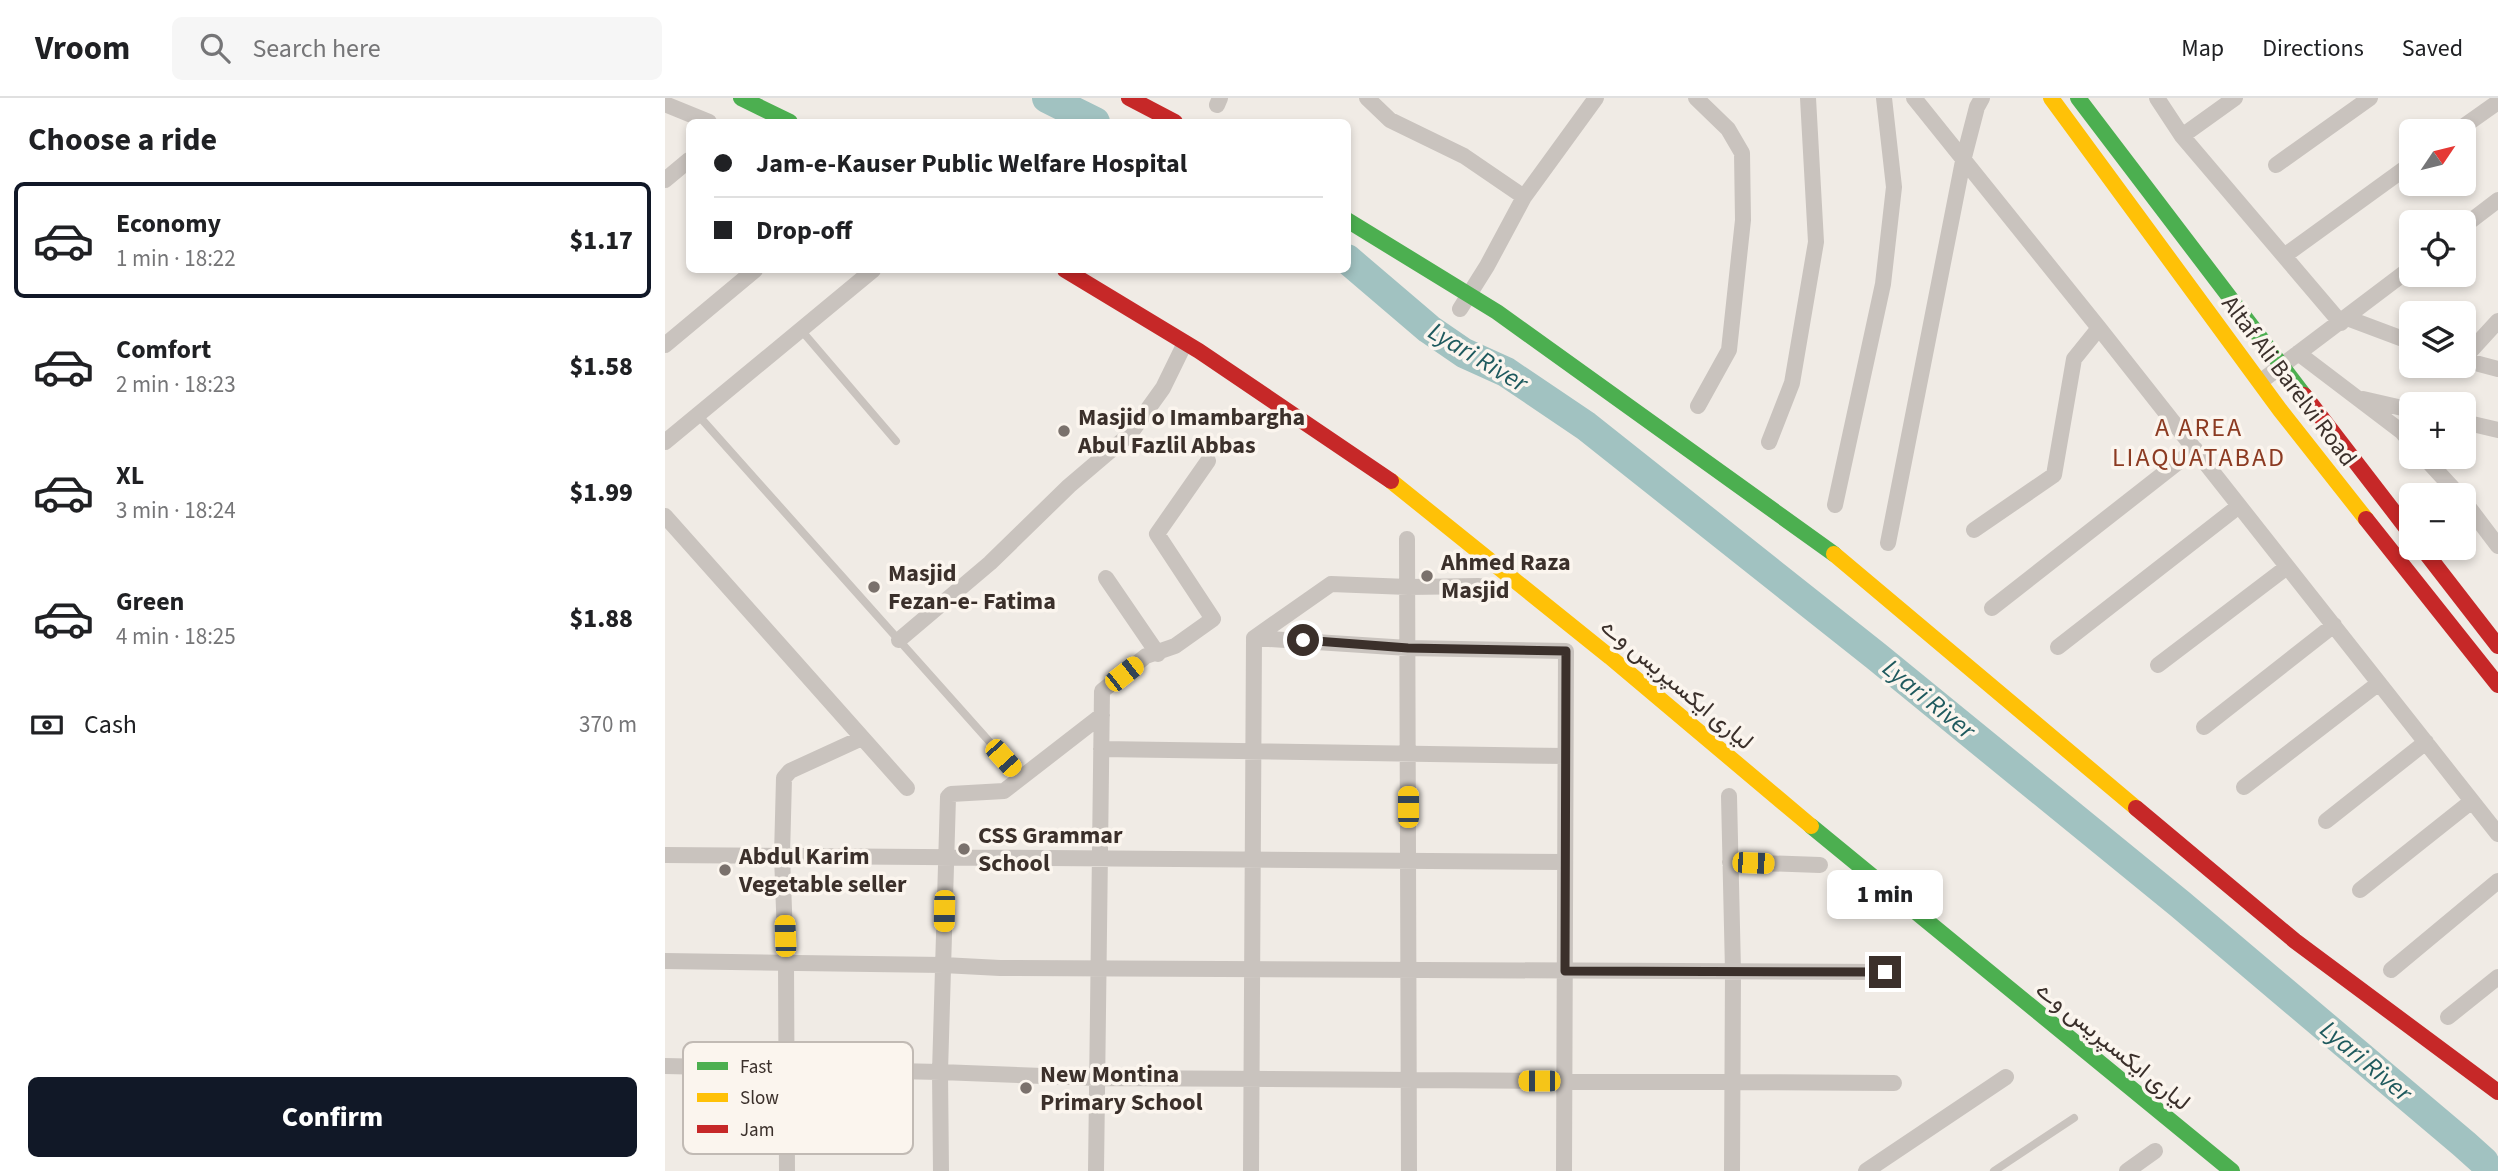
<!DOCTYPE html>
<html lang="en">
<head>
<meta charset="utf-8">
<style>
  :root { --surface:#fff; --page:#f6f6f6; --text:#202124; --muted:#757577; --line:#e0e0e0; --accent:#111827 }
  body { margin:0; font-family:"Source Sans 3",Vazirmatn,sans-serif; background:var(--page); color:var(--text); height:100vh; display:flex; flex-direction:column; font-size:26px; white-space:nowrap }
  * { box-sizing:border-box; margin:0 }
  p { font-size:23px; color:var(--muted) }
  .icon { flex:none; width:38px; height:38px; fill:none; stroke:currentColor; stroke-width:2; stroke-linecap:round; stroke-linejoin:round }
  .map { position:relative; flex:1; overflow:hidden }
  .drawer { display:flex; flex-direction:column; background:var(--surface); width:665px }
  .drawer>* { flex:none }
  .banner { position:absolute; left:21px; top:21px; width:665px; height:154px; border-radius:10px; box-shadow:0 4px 10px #0003; display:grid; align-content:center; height:154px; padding:0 28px; background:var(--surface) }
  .needle { width:46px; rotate:55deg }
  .controls { position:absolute; left:1734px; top:21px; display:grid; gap:14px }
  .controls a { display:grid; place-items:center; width:77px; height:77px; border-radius:10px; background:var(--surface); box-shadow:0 4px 10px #0003; font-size:35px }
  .end { position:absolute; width:32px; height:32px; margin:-16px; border:9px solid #3b302b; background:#fff; box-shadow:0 0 0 4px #fff }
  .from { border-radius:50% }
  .bubble { position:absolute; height:49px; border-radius:10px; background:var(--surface); box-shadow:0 4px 10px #0003; font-size:23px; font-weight:800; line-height:49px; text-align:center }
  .car { position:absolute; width:21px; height:42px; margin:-21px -10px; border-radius:9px; box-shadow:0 0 5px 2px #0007; background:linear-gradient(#f5c518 24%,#345 0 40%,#f5c518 0 76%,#345 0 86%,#f5c518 0) }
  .banner b { display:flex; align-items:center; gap:24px; height:66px; font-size:26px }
  .banner b+b { border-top:2px solid var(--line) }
  .banner i { width:18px; height:18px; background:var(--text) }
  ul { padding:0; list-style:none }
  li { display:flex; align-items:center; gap:21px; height:116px; margin:0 14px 10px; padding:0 14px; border:4px solid transparent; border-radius:10px }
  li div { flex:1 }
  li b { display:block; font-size:26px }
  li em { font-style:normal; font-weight:800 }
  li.selected { border-color:var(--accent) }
  li>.icon { width:63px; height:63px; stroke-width:1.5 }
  h2 { padding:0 28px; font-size:32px; line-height:84px }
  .pay { display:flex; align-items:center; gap:18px; height:77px; padding:0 28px; font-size:26px }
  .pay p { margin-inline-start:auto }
  .action { display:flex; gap:14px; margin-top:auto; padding:14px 28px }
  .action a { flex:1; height:80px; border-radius:10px; background:var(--accent); color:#fff; font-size:28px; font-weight:800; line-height:80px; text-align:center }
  header { display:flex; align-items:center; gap:42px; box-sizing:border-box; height:98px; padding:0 35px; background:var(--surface); border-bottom:2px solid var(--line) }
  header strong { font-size:33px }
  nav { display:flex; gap:38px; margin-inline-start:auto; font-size:24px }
  .search { width:490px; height:63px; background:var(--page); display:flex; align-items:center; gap:18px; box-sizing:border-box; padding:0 24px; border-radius:10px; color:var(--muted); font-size:26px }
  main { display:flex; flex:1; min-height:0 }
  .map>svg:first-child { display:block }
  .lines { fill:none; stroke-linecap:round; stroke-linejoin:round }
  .river { stroke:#a1c2c1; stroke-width:30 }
  .lane { stroke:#c9c3be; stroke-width:8 }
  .street { stroke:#c9c3be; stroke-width:16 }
  .fast { stroke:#4caf50; stroke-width:16 }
  .slow { stroke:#ffc107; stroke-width:16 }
  .jam { stroke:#c62828; stroke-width:16 }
  .fast-bridge { stroke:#4caf50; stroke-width:16 }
  .slow-bridge { stroke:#ffc107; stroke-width:16 }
  .jam-bridge { stroke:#c62828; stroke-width:16 }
  .route { stroke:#3b302b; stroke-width:9 }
  .poi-dot { fill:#7a716c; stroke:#fbf5ee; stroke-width:2.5 }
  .labels { text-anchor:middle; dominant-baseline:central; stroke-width:7; stroke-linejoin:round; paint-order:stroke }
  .street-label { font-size:24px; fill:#3b302b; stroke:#fbf5ee }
  .poi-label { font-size:24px; font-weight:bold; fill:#3b302b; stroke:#fbf5ee; text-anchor:start }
  .water-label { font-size:26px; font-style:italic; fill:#1f5a5e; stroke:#fbf5ee }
  .neighbourhood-label { font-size:26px; letter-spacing:2px; fill:#8c3b22; stroke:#fbf5ee }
  .key { fill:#fbf5ee; stroke:#c1bab4; stroke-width:2 }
  .key-label { font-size:19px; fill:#3b302b }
</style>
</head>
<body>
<header>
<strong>Vroom</strong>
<div class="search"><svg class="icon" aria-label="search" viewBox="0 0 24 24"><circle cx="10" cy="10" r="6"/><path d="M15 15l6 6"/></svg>Search here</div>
<nav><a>Map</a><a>Directions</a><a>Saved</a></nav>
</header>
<main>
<section class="drawer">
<h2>Choose a ride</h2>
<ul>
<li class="selected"><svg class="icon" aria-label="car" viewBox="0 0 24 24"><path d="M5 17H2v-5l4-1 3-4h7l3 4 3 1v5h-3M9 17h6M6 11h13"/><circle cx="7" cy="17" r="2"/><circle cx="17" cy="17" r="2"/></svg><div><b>Economy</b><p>1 min · 18:22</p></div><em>$1.17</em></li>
<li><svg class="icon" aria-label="car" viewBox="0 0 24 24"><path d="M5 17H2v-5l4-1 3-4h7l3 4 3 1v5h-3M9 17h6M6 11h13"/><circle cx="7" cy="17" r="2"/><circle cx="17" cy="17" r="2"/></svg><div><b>Comfort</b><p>2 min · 18:23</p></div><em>$1.58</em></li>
<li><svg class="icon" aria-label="car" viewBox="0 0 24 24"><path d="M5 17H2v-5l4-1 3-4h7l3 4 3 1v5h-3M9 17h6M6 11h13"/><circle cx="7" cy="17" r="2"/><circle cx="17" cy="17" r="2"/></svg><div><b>XL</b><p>3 min · 18:24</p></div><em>$1.99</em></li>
<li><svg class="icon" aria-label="car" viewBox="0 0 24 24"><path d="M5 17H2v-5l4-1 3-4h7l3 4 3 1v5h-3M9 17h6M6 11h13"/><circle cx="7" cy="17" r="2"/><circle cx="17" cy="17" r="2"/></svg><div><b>Green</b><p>4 min · 18:25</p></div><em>$1.88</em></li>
</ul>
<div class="pay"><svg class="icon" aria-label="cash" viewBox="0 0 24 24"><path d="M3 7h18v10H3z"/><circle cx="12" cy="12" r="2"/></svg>Cash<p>370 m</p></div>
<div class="action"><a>Confirm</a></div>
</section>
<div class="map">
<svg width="1833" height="1073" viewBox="0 0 1833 1073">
  <rect width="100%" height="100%" fill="#f0ebe5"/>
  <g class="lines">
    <path class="river" d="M382,0l48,24
      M682,161l82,70 35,24 42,19 80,54 290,230 304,248 284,240 20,18 4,9"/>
    <path class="lane" d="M136,232l95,111
      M33,317l323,362
      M1329,1073l80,-53"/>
    <path class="street" d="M702,0l23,22 74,36 60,41
      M1031,0l32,31 14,24 1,67 -14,130 -31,56
      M1249,0l185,230 399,506
      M1492,0l25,38 159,187
      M0,6l44,18
      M552,7l3,-7
      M1792,33l41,-29
      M1517,38l53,-38
      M1611,67l94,-67
      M0,82l24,-20
      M1799,128l34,-26
      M1619,158l127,-92
      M795,211l27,-43 37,-69 72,-99
      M1682,220l64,24
      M0,247l90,-75
      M1633,255l104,79 9,11
      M1799,260l34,-37
      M1799,262l34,9
      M1595,284l151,-114
      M1698,301l48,11
      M1799,324l34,8
      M0,344l208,-172
      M1104,344l23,-59 24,-141 -8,-144
      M1759,359l35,38
      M1799,403l34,45
      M1170,407l48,-221 11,-97 -10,-89
      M0,418l242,272
      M1309,432l80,-55 20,-116 25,-31
      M742,441l2,632
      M1223,445l75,-382 14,-54 5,-9
      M441,480l52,76
      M1327,510l203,-159
      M589,540l154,10 158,3 -2,520
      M589,540l77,-54 77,3 71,-1
      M234,542l91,-77 79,-77 61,-52 33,-46 22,-45
      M1393,549l181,-141
      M1493,567l129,-98
      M1539,629l130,-102
      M436,651l464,7
      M1579,689l135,-104
      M1064,698l4,175 -1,200
      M1661,723l100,-79
      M0,757l900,7
      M1065,764l90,3
      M1695,792l112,-89
      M0,863l278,4 57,3 885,4
      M1726,872l107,-89
      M1783,919l50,-40
      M0,968l275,6 157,6 797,5
      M122,1073l-1,-208 -4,-107 2,-78 6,-7 72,-33
      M276,1073l-1,-99 8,-275 3,-3 53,-3 98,-76
      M431,1073l6,-480 44,-35 29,-10 38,-27 -56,-85 51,-73
      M586,1073l3,-533
      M1201,1073l140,-94
      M1462,1073l28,-20"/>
    <path class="fast" d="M76,0l49,24
      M1413,0l226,297
      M1146,728l421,345"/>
    <path class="slow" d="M1386,0l229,312 86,109
      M726,383l219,176 201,169"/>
    <path class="jam" d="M464,0l46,24
      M400,172l134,81 192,130
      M1639,297l107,139
      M1701,421l132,166
      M1757,450l76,98"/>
    <path class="fast-bridge" d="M682,122l150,92 337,242"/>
    <path class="slow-bridge" d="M1169,456l302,254"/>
    <path class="jam-bridge" d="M1471,710l159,133 203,151"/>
  </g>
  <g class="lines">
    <path class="route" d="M638,542l105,8 158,3 -1,320 320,1"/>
  </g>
  <g class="poi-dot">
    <circle cx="399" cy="333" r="7"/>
    <circle cx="762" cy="478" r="7"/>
    <circle cx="209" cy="489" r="7"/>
    <circle cx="299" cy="751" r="7"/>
    <circle cx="60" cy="772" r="7"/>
    <circle cx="361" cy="990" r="7"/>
  </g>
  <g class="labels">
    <g class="street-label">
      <text transform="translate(1624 283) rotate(53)">Altaf Ali Barelvi Road</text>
      <text transform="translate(1012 586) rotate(40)">لیاری ایکسپریس وے</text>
      <text transform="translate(1448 948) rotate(39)">لیاری ایکسپریس وے</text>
    </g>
    <g class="poi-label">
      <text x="413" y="319">Masjid o Imambargha<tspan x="413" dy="28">Abul Fazlil Abbas</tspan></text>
      <text x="776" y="464">Ahmed Raza<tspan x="776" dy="28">Masjid</tspan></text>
      <text x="223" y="475">Masjid<tspan x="223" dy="28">Fezan-e- Fatima</tspan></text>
      <text x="313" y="737">CSS Grammar<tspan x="313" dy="28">School</tspan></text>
      <text x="74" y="758">Abdul Karim<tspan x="74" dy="28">Vegetable seller</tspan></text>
      <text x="375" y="976">New Montina<tspan x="375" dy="28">Primary School</tspan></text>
    </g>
    <g class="water-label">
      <text transform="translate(813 259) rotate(31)">Lyari River</text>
      <text transform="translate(1264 601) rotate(39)">Lyari River</text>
      <text transform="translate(1701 963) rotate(40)">Lyari River</text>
    </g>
    <g class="neighbourhood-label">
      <text x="1534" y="329">A AREA<tspan x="1534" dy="30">LIAQUATABAD</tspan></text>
    </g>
  </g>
  <rect x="18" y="944" width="230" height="112" rx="10" class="key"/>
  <rect x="32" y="964" width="31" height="8" fill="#4caf50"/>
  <rect x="32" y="995" width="31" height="9" fill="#ffc107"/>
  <rect x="32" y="1027" width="31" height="8" fill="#c62828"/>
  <g class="key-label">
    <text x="75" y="975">Fast</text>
    <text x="75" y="1006">Slow</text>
    <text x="75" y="1038">Jam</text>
  </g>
</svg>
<div class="controls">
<a><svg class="needle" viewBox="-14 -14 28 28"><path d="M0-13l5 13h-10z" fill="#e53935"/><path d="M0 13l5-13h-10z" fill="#757577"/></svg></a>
<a><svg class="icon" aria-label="locate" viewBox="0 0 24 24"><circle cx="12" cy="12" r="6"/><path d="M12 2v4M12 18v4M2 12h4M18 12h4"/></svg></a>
<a><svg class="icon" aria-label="layers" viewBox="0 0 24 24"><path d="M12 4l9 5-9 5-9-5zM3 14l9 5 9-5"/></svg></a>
<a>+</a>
<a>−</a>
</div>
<i class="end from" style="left:638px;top:542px"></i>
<i class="end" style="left:1220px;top:874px"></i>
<div class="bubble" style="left:1162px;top:772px;width:116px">1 min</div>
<i class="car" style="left:459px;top:576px;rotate:52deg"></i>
<i class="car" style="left:338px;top:660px;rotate:138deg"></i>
<i class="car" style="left:743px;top:709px;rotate:0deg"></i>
<i class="car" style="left:1088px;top:765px;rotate:92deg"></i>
<i class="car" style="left:279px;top:813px;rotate:181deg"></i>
<i class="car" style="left:120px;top:838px;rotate:358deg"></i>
<i class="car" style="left:874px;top:983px;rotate:270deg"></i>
<div class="banner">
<b><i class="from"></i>Jam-e-Kauser Public Welfare Hospital</b>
<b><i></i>Drop-off</b>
</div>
</div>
</main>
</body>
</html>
